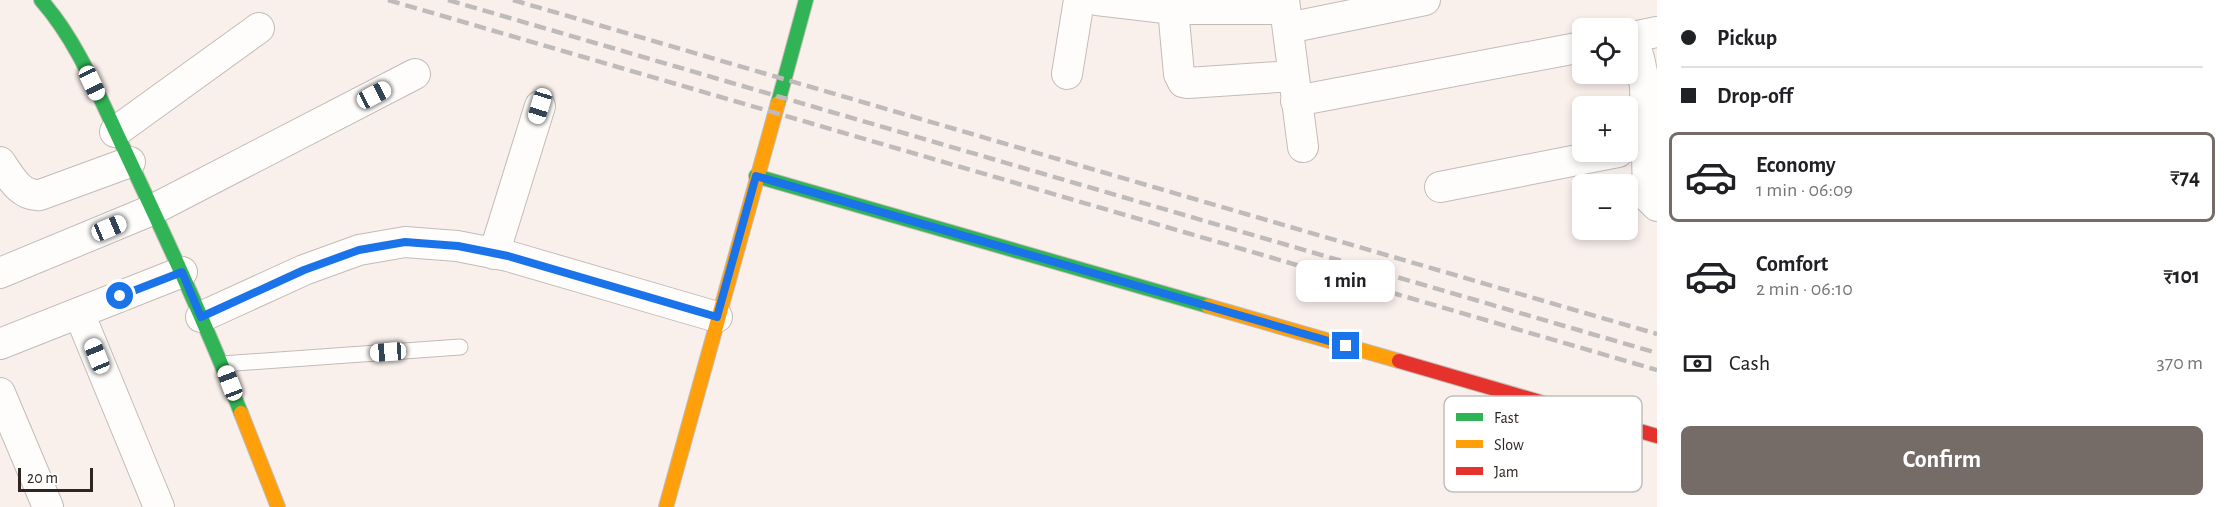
<!DOCTYPE html>
<html lang="en">
<head>
<meta charset="utf-8">
<style>
  :root { --surface:#fff; --page:#f2f2f2; --text:#202124; --muted:#757577; --line:#e0e0e0; --accent:#766c67 }
  body { margin:0; font-family:"Alegreya Sans",sans-serif; background:var(--page); color:var(--text); height:100vh; display:flex; flex-direction:column; font-size:22px; white-space:nowrap }
  * { box-sizing:border-box; margin:0 }
  p { font-size:20px; color:var(--muted) }
  .icon { flex:none; width:33px; height:33px; fill:none; stroke:currentColor; stroke-width:2; stroke-linecap:round; stroke-linejoin:round }
  .map { position:relative; flex:1; overflow:hidden }
  .sheet { display:flex; flex-direction:column; background:var(--surface); width:570px }
  .sheet>* { flex:none }
  .guide { display:grid; align-content:center; height:132px; padding:0 24px; background:var(--surface) }
  .fabs { position:absolute; left:1572px; top:18px; display:grid; gap:12px }
  .fabs a { display:grid; place-items:center; width:66px; height:66px; border-radius:9px; background:var(--surface); box-shadow:0 3px 9px #0003; font-size:30px }
  .scale { position:absolute; left:18px; bottom:15px; width:75px; box-sizing:border-box; padding-left:6px; border:3px solid #2f2520; border-top:0; font-size:16px; line-height:21px; white-space:nowrap; color:#2f2520; -webkit-text-stroke:4px #fff; paint-order:stroke }
  .end { position:absolute; width:27px; height:27px; margin:-14px; border:8px solid #1a73e8; background:#fff; box-shadow:0 0 0 3px #fff }
  .from { border-radius:50% }
  .bubble { position:absolute; height:42px; border-radius:9px; background:var(--surface); box-shadow:0 3px 9px #0003; font-size:20px; font-weight:700; line-height:42px; text-align:center }
  .car { position:absolute; width:18px; height:36px; margin:-18px -9px; border-radius:8px; box-shadow:0 0 4px 2px #0007; background:linear-gradient(#fff 24%,#345 0 40%,#fff 0 76%,#345 0 86%,#fff 0) }
  .guide b { display:flex; align-items:center; gap:21px; height:57px; font-size:22px }
  .guide b+b { border-top:2px solid var(--line) }
  .guide i { width:15px; height:15px; background:var(--text) }
  ul { padding:0; list-style:none }
  li { display:flex; align-items:center; gap:18px; height:90px; margin:0 12px 9px; padding:0 12px; border:3px solid transparent; border-radius:9px }
  li div { flex:1 }
  li b { display:block; font-size:22px }
  li em { font-style:normal; font-weight:700 }
  li.selected { border-color:var(--accent) }
  li>.icon { width:54px; height:54px; stroke-width:1.5 }
  .pay { display:flex; align-items:center; gap:15px; height:66px; padding:0 24px; font-size:22px }
  .pay p { margin-inline-start:auto }
  .action { display:flex; gap:12px; margin-top:auto; padding:12px 24px }
  .action a { flex:1; height:69px; border-radius:9px; background:var(--accent); color:#fff; font-size:24px; font-weight:700; line-height:69px; text-align:center }
  main { display:flex; flex:1; min-height:0 }
  .map>svg:first-child { display:block }
  .lines { fill:none; stroke-linecap:round; stroke-linejoin:round }
  .lane-casing { stroke:#c3bbb6; stroke-width:17 }
  .street-casing { stroke:#c3bbb6; stroke-width:32 }
  .fast-casing { stroke:#c3bbb6; stroke-width:16 }
  .slow-casing { stroke:#c3bbb6; stroke-width:16 }
  .jam-casing { stroke:#c3bbb6; stroke-width:16 }
  .lane { stroke:#fefdfc; stroke-width:15 }
  .street { stroke:#fefdfc; stroke-width:30 }
  .fast { stroke:#30b455; stroke-width:14 }
  .slow { stroke:#ff9f0a; stroke-width:14 }
  .jam { stroke:#e5322d; stroke-width:14 }
  .rail { stroke:#bebbba; stroke-width:4.5; stroke-dasharray:12 6; stroke-linecap:butt }
  .route { stroke:#1a73e8; stroke-width:8 }
  .key { fill:#fff; stroke:#c1bebc; stroke-width:1.5 }
  .key-label { font-size:16px; fill:#2f2520 }
</style>
</head>
<body>
<main>
<div class="map">
<svg width="1657" height="507" viewBox="0 0 1657 507">
  <rect width="100%" height="100%" fill="#f9f0ec"/>
  <g class="lines">
    <g class="lane-casing">
      <path id="lane" d="M222,364l238,-17"/>
    </g>
    <g class="street-casing">
      <path id="street" d="M1097,0l76,9h112
        M1284,0l19,147
        M1173,9l6,65 4,8 5,1 105,-7
        M1288,28l137,-28
        M1632,37l7,21 6,28 3,106 1,6 8,8
        M1628,38l29,-6
        M1067,74l12,-74
        M1296,101l286,-54
        M115,132l144,-104
        M0,162c10,14 20,35 40,33l90,-33
        M1440,187l178,-35
        M494,254l46,-148
        M0,273l152,-63 263,-136
        M79,313l80,194
        M201,317l103,-47 55,-20 46,-8 52,4 51,10 209,61
        M0,344l182,-72
        M0,393l48,114"/>
    </g>
    <g class="fast-casing">
      <path id="fast" d="M41,0c38,43 59,99 84,151 41,87 81,173 116,262
        M778,103l28,-103
        M756,176l452,130"/>
    </g>
    <g class="slow-casing">
      <path id="slow" d="M1208,306l191,55
        M241,413l37,94
        M666,507l112,-404"/>
    </g>
    <g class="jam-casing">
      <path id="jam" d="M1399,361l258,75"/>
    </g>
    <use href="#lane" class="lane"/>
    <use href="#street" class="street"/>
    <use href="#fast" class="fast"/>
    <use href="#slow" class="slow"/>
    <use href="#jam" class="jam"/>
    <path class="rail" d="M388,0l1269,370
      M448,0l1209,353
      M513,0l1144,334"/>
  </g>
  <g class="lines">
    <path class="route" d="M120,296l62,-24 19,45 103,-47 55,-20 46,-8 53,4 50,10 209,61 39,-141 590,170"/>
  </g>
  <rect x="1444" y="396" width="198" height="96" rx="9" class="key"/>
  <rect x="1456" y="413" width="27" height="8" fill="#30b455"/>
  <rect x="1456" y="440" width="27" height="8" fill="#ff9f0a"/>
  <rect x="1456" y="467" width="27" height="8" fill="#e5322d"/>
  <g class="key-label">
    <text x="1494" y="423">Fast</text>
    <text x="1494" y="450">Slow</text>
    <text x="1494" y="477">Jam</text>
  </g>
</svg>
<div class="fabs">
<a><svg class="icon" aria-label="locate" viewBox="0 0 24 24"><circle cx="12" cy="12" r="6"/><path d="M12 2v4M12 18v4M2 12h4M18 12h4"/></svg></a>
<a>+</a>
<a>−</a>
</div>
<div class="scale">20 m</div>
<i class="end from" style="left:120px;top:296px"></i>
<i class="end" style="left:1346px;top:346px"></i>
<div class="bubble" style="left:1296px;top:260px;width:99px">1 min</div>
<i class="car" style="left:92px;top:83px;rotate:155deg"></i>
<i class="car" style="left:374px;top:95px;rotate:62deg"></i>
<i class="car" style="left:540px;top:106px;rotate:197deg"></i>
<i class="car" style="left:109px;top:228px;rotate:67deg"></i>
<i class="car" style="left:388px;top:352px;rotate:266deg"></i>
<i class="car" style="left:97px;top:356px;rotate:338deg"></i>
<i class="car" style="left:230px;top:383px;rotate:339deg"></i>
</div>
<section class="sheet">
<div class="guide">
<b><i class="from"></i>Pickup</b>
<b><i></i>Drop-off</b>
</div>
<ul>
<li class="selected"><svg class="icon" aria-label="car" viewBox="0 0 24 24"><path d="M5 17H2v-5l4-1 3-4h7l3 4 3 1v5h-3M9 17h6M6 11h13"/><circle cx="7" cy="17" r="2"/><circle cx="17" cy="17" r="2"/></svg><div><b>Economy</b><p>1 min · 06:09</p></div><em>₹74</em></li>
<li><svg class="icon" aria-label="car" viewBox="0 0 24 24"><path d="M5 17H2v-5l4-1 3-4h7l3 4 3 1v5h-3M9 17h6M6 11h13"/><circle cx="7" cy="17" r="2"/><circle cx="17" cy="17" r="2"/></svg><div><b>Comfort</b><p>2 min · 06:10</p></div><em>₹101</em></li>
</ul>
<div class="pay"><svg class="icon" aria-label="cash" viewBox="0 0 24 24"><path d="M3 7h18v10H3z"/><circle cx="12" cy="12" r="2"/></svg>Cash<p>370 m</p></div>
<div class="action"><a>Confirm</a></div>
</section>
</main>
</body>
</html>
